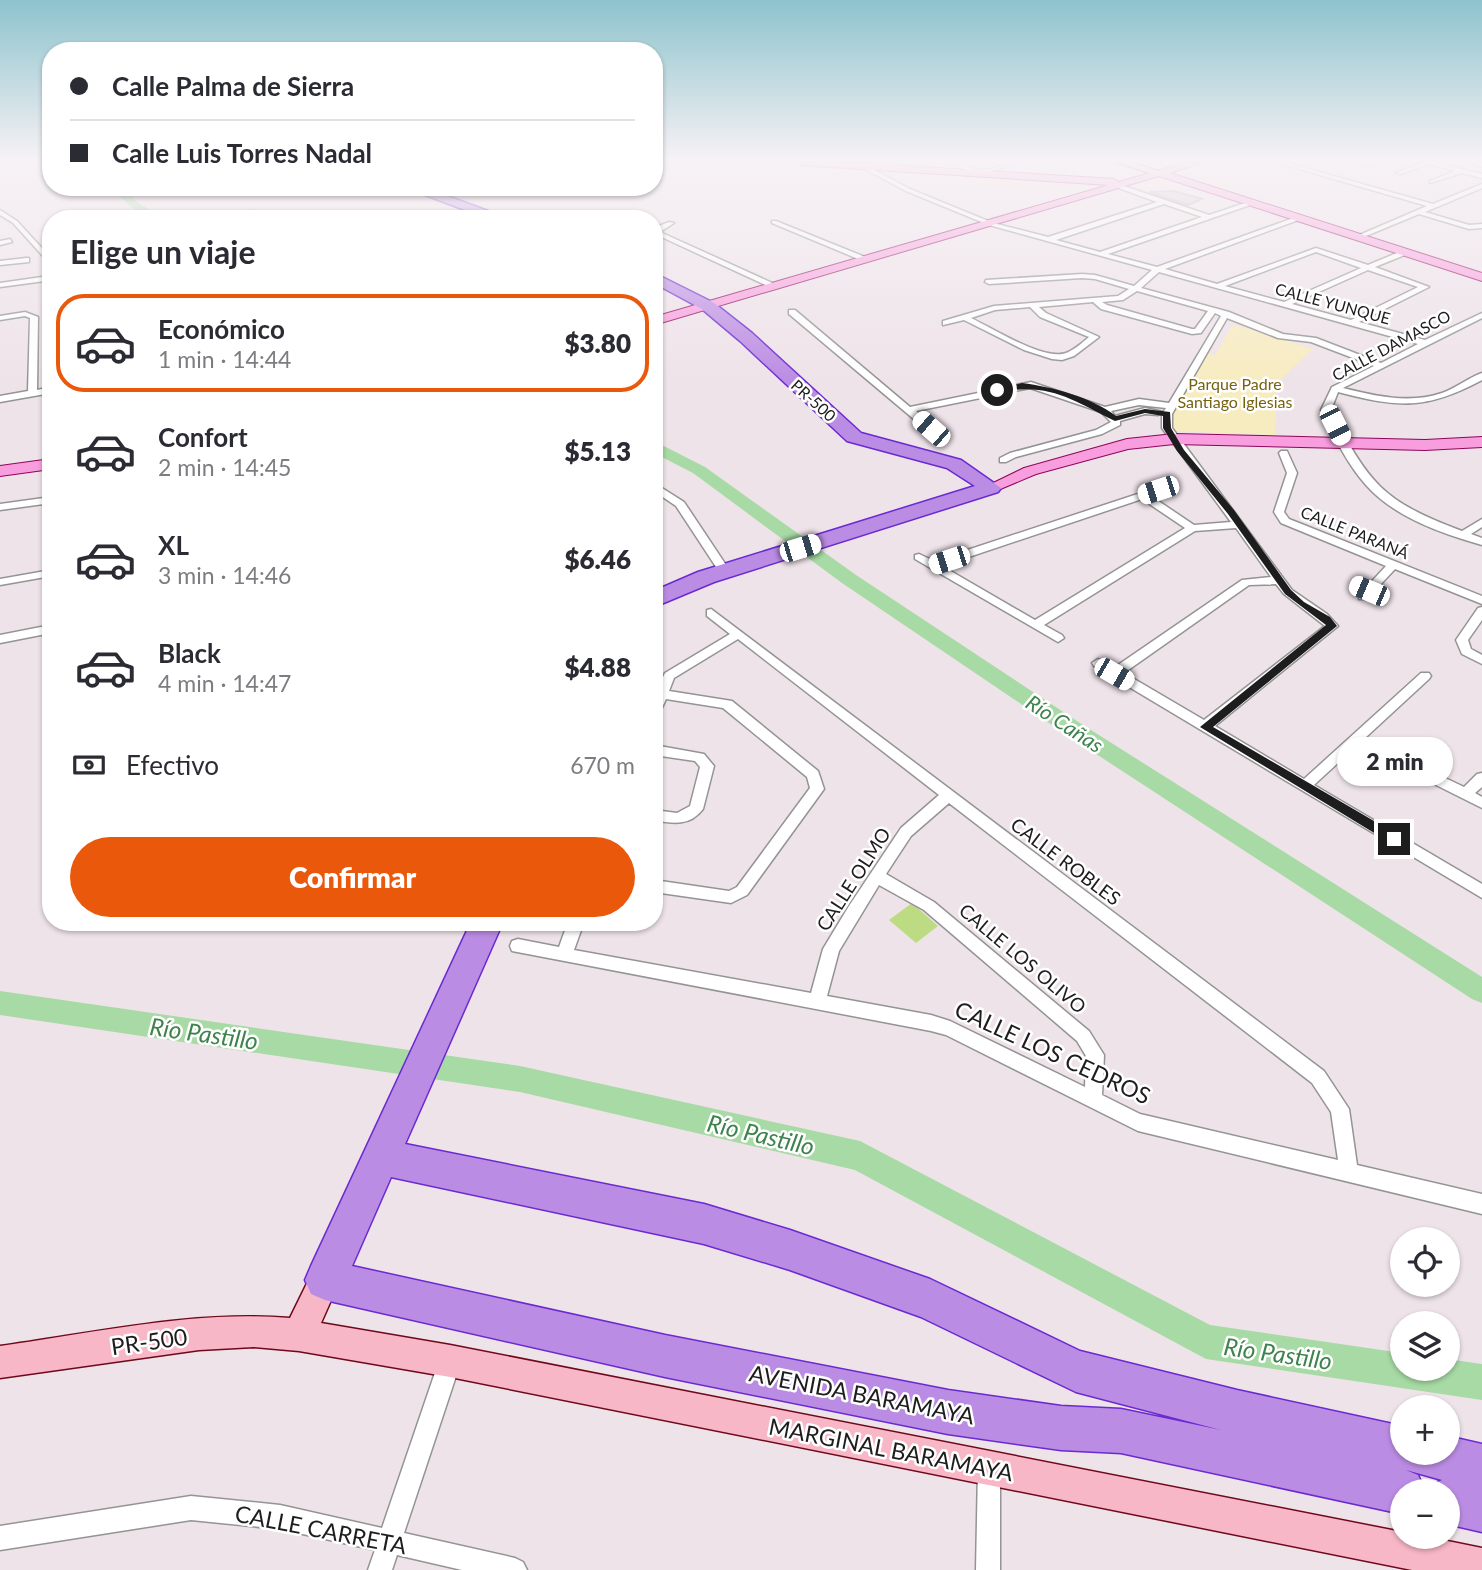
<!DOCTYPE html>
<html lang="es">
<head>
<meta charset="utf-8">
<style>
  :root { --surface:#fff; --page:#f2f2f3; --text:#2b2b33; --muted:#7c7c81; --line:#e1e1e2; --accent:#ea580c }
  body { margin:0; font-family:Lato,sans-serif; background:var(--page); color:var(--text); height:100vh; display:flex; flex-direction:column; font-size:26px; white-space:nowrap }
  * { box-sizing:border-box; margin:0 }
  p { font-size:23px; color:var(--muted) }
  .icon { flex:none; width:38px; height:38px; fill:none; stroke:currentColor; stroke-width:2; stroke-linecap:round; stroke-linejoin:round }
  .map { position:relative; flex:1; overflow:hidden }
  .sheet { position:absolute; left:42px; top:210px; width:621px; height:721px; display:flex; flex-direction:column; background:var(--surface); border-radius:28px; box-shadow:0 2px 5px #0004 }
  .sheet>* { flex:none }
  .top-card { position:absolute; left:42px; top:42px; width:621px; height:154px; border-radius:28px; box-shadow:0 2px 5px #0004; display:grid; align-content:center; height:154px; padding:0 28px; background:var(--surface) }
  .fabs { position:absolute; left:1390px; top:1227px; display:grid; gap:14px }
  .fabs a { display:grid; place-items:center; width:70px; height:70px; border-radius:50%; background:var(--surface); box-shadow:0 2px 5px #0004; font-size:35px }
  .end { position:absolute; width:32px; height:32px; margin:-16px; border:9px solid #1d1d1d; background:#fff; box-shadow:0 0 0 4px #fff }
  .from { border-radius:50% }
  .bubble { position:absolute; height:49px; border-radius:24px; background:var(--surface); box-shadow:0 2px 5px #0004; font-size:23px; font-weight:800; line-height:49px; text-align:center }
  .car { position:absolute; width:21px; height:42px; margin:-21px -10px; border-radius:9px; box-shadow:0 0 5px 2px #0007; background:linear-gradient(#fff 24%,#345 0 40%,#fff 0 76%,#345 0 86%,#fff 0) }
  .top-card b { display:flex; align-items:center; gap:24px; height:66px; font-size:26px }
  .top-card b+b { border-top:2px solid var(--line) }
  .top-card i { width:18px; height:18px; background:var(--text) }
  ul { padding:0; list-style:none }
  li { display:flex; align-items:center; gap:21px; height:98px; margin:0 14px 10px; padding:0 14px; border:4px solid transparent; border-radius:28px }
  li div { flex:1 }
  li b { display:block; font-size:26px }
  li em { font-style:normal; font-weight:800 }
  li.active { border-color:var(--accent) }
  li>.icon { width:63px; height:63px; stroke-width:1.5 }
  h2 { padding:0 28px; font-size:32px; line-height:84px }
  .pay { display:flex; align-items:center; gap:18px; height:77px; padding:0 28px; font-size:26px }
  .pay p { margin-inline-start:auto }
  .action { display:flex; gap:14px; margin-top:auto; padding:14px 28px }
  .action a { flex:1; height:80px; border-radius:42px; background:var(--accent); color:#fff; font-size:28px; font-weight:800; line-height:80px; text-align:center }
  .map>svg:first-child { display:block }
  .park { fill:#f7ecc0 }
  .pitch { fill:#bddb83 }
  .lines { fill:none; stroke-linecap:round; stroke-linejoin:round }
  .river { fill:#a7daa4; fill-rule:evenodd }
  .building { fill:#d4c3d1; stroke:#bfa6bb; stroke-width:2 }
  .street-casing { stroke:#949494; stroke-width:3 }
  .secondary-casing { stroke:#6f081a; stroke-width:3 }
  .primary-casing { stroke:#90055a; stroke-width:2 }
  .highway-casing { stroke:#6a2ad2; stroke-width:3 }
  .street { fill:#fff; fill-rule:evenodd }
  .secondary { fill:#f7b7c6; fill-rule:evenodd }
  .primary { fill:#f89dde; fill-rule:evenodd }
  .highway { fill:#bb8ce3; fill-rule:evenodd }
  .route { fill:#1d1d1d }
  .labels { text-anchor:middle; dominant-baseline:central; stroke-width:5; stroke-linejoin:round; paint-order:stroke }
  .far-street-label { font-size:16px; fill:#1d1d1d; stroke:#fff }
  .far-park-label { font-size:16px; fill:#76620f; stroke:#fff }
  .street-label { font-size:19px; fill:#1d1d1d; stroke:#fff }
  .water-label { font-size:21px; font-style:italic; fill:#3e834d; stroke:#fff }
  .near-street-label { font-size:23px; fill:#1d1d1d; stroke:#fff }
  .near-water-label { font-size:24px; font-style:italic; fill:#3e834d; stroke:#fff }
</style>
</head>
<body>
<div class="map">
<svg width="1482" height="1570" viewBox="0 0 1482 1570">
  <rect width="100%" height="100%" fill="#eee3e9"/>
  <path class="park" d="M1233,324l80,25 -36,34 -2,52 -101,-4 -5,-3 -2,-8 39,-67 9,2z"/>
  <path class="pitch" d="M912,903l26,23 -22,17 -27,-23z"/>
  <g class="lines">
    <path class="river" d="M112,187h11l15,16 29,16c-24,0 -40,-13 -55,-32z
      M256,209l10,6v4h-12v-3l-60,3 5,-3z
      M654,441l51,26 151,108 227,150 399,252v26l-10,-4 -405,-264 -225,-152 -149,-110 -39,-20z
      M0,991l520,75 340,75 350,184 192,28v15h45v-9l35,5v36l-276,-41 -351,-189 -335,-78 -520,-77z"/>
  </g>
  <path class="building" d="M1174,191l28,8 -14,6 -39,-13z"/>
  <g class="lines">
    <g class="street-casing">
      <path id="street" d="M891,162h11l-9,3z
        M946,162c12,-1 22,7 34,8 14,1 27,-9 41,-8l-42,13z
        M1275,162h9l149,42 49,-20v4l-57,24 44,13 13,-1v4l-13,1 -50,-15 -58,24h-4v-2l70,-30z
        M1371,162h8l-11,5 -3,-2z
        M1424,162h10l48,12v4l-20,-5 -32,10v-2l25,-10 -26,-7 -28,10 -5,-1z
        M1467,162l15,1v4l-14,-4z
        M859,164h4l47,25 83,34 55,14 109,-35 -41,-15 2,-3 91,31 42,-14 2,3 -145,50 49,13 142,-51 2,3 -136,50 52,15 99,-36 52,17 36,-15 3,4 -32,13 54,20 -70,35 66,18 57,-27v5l-139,70c32,8 67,16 99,5 14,-5 26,-15 40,-20v7c-56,30 -83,28 -144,12l-7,18c38,74 51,91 131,121l20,-12v8l-11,7 11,4v7c-39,-11 -88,-28 -116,-60 -19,-21 -32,-49 -45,-75l11,-23 42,-21 -63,-24 -33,-4 -51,-20 -55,96v14l120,162 35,24 11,12 -123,100 89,53 117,-106h8l2,3 -2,3 -115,106 168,99v14l-388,-232 -2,-3 6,-4 17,8 127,-87 29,-3 -35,-49 -41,3 -151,94 18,10 2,3 -6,4 -143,-83v-4l4,-1 15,7 234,-77 5,3 -1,2 -21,7 43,29 37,-3 -69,-94v-14l4,-6 -27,-3 -28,6 4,5 30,-8 18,4 -5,3 -13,-1 -25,7v4l-18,9 -86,23 -10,5h-6v-4l10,-5 86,-23 15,-8 -10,-10 -71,-24 -114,23 20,18 -8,2 -139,-117v-4h6l115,97 121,-25 74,25 34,-8 30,4 52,-87 -6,-3 -14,20 -9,1 -91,-25 -8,-7 -54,5 7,6 53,24 -25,19 -12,4 -10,-1 -28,-9 -60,-30 -21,5v-4l51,-15 124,-10 11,-7 -34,-10 -13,-1 -93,6 -4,-2 1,-2 96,-6 13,1 39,11 18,-16 -163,-45 -83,-34 -47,-25zM1164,204l38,13 -102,35 -44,-12zM1316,252l45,16 -77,34 -59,-16zM1368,270l50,17 -67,33 -59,-16zM1159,272l259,72 -37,19 -65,-25 -33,-4 -54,-22 -88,-24zM1137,291l71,20 -13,18h-3l-85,-24 -5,-3 21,-2zM1030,307l10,10 49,20c-7,6 -15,13 -23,16 -22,8 -74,-25 -95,-35l24,-8zM1142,499l43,29 -150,92 -93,-54zM1276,584l8,10 41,32 -121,94 -80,-47 125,-88z
        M0,210l17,11 34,37v7l-38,-42 -13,-8z
        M772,221h4l94,38 -7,2 -91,-38z
        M669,222l5,1 -14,9 119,54 -7,2 -117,-54 -1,-6z
        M10,239l2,3 -12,3v-4z
        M26,258h3v4l-29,3v-4z
        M42,277h3v4l-45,6v-4z
        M25,312l13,5 -1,73 14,-3v6l-51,9v-6l28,-5 2,-73 -5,-2 -25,4v-4z
        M1281,451h6l10,22 -13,39 5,7 193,77v8l-87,-35 -28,30h-8v-4l27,-29 -105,-43 -7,-11 13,-39 -8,-20z
        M654,483l30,19 46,69 -2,2h-8l-44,-67 -22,-15z
        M51,497v6l-51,7v-6z
        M51,570v6l-51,9v-6z
        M1482,607v13l-14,20 3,9 11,6v9l-20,-10 -6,-14 22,-32z
        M711,609l613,462 25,38 8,56 125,29v20l-344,-83 -192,-96 -15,-4 -419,-80 -2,-5 2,-5 6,-2 41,8 9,-25h16l-10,28 237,43 12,-44 26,-43 52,-78 38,-33 -201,-156 -64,39 -5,13 63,10 86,70 6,18 -77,106 -16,8 -77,-11v-12l75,11 8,-4 73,-99 -3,-11 -84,-69 -57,-9 -7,15 -5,1 1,-21 10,-21 65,-39 -23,-18v-6zM949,803l363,280 19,29 7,48 -198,-46 -38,-19 2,-40 -15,-24 -155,-129 -48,-28 25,-38zM879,885l45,25 153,131 9,15 -1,31 -135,-66 -19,-6 -104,-19 12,-45z
        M51,625v8l-51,10v-8z
        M654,745l50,9 10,12 -11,43c-13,17 -29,15 -49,11v-10l23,3 13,-7 10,-39 -5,-6 -41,-6z
        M1482,773v14l-7,6 7,4v11l-46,-23 -2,-4 7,-5 23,11 13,-13z
        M450,1350l8,3 3,8 -57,172 111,25 8,4 4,8h-65l-65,-15 -5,15h-24l7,-20 -95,-21 -89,-9 -191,30v-24l191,-30 89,9 102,23 57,-167 3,-8z
        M989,1457l8,3 3,8v102h-24l2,-102 3,-8z"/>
    </g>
    <g class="secondary-casing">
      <path id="secondary" d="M1116,162h14l34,11 -5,3z
        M325,1265l11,4 4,11 -19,43 129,22 952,187v4h21l59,12v22h-70l-962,-193 -151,-26 -45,-4 -55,3 -199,28v-32c95,-13 194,-36 290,-28l24,-49z"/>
    </g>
    <g class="primary-casing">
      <path id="primary" d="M795,162h47l272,17 5,3 69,-20h15l-33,11 312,100v8l-323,-105 -505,149v-8l455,-132 -309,-20z
        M1174,434l251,6 57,-3v10l-57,3 -251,-6 -46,5 -92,25 -45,19 -8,-5 41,-20 103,-29z
        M51,459v10l-51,7v-10z"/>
    </g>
    <g class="highway-casing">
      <path id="highway" d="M404,187h19l87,32h-21z
        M654,273l60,30 38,30 109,100 100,27 40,28 -3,4 -284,90 -60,25v-16l44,-19 277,-86 -28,-18 -100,-27 -107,-100 -38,-32 -48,-26z
        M471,922h32l-98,222 299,60 86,26 140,49 150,72 157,39 165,36v26h45v-16l35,8v88l-35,-8v-33h-19l3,-6 11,-5 -36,-10 12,5 7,16h-23v23l-281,-61 -60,-3 -113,-16 -283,-57 -340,-77 -14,-6 -6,-14 6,-14zM391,1177l313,67 86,26 131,47 155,75 145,38 -100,-21 -60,-3 -113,-16 -283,-55 -313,-69z"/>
    </g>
    <use href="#street" class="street"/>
    <use href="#secondary" class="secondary"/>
    <use href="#primary" class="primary"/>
    <use href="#highway" class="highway"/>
  </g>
  <linearGradient id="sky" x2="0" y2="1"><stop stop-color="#8ec3cd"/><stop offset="0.42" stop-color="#f7f2f5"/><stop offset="1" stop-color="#f7f2f5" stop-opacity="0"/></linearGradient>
  <rect width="1482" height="382" fill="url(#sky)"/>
  <path class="route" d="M1022,383c31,4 69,14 94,33l29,-7 25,3 1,16 13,22 50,60 57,80 13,12 26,15 7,9 -124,101 185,108v7h-9l-189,-115 126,-102 -41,-31 -57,-80 -51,-63 -14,-23v-12l-18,-3 -30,8c-43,-21 -67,-40 -118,-28l-4,-3z"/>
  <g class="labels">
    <g class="far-street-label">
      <text transform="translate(1333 303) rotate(15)">CALLE YUNQUE</text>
      <text transform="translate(1391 345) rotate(-28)">CALLE DAMASCO</text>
      <text transform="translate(814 400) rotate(42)">PR-500</text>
      <text transform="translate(1355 532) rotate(22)">CALLE PARANÁ</text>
    </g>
    <g class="far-park-label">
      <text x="1235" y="383">Parque Padre<tspan x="1235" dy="18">Santiago Iglesias</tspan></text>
    </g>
    <g class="street-label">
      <text transform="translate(1066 861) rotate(37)">CALLE ROBLES</text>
      <text transform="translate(853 879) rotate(-57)">CALLE OLMO</text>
      <text transform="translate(1023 958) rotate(40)">CALLE LOS OLIVO</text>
    </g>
    <g class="water-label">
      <text transform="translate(1065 723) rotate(33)">Río Cañas</text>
    </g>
    <g class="near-street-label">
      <text transform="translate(1053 1052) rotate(25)">CALLE LOS CEDROS</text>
      <text transform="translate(149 1341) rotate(-8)">PR-500</text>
      <text transform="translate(862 1394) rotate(11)">AVENIDA BARAMAYA</text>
      <text transform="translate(891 1449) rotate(11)">MARGINAL BARAMAYA</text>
      <text transform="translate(321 1529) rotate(11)">CALLE CARRETA</text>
    </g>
    <g class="near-water-label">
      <text transform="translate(204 1033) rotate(8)">Río Pastillo</text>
      <text transform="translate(761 1134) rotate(13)">Río Pastillo</text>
      <text transform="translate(1278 1353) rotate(8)">Río Pastillo</text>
    </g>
  </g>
</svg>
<div class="fabs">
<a><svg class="icon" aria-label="locate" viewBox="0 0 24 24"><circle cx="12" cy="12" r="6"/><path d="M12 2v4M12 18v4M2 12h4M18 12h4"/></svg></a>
<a><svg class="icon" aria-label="layers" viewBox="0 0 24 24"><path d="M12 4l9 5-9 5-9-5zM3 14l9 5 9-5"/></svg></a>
<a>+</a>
<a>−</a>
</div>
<i class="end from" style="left:997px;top:390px"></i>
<i class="end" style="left:1394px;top:839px"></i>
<div class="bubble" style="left:1337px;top:737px;width:116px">2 min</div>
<i class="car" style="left:1335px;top:425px;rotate:153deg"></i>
<i class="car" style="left:931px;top:429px;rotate:311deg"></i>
<i class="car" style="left:1158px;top:490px;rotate:252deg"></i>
<i class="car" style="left:800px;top:548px;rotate:73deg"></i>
<i class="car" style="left:949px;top:560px;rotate:252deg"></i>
<i class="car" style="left:1369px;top:591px;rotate:293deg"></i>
<i class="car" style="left:1114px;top:674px;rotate:120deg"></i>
<div class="top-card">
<b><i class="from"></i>Calle Palma de Sierra</b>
<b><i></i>Calle Luis Torres Nadal</b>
</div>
<section class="sheet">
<h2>Elige un viaje</h2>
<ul>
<li class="active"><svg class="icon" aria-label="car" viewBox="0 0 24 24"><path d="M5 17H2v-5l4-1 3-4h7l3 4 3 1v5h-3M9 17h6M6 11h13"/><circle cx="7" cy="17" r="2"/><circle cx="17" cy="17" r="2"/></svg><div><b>Económico</b><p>1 min · 14:44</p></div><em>$3.80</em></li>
<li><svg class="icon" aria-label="car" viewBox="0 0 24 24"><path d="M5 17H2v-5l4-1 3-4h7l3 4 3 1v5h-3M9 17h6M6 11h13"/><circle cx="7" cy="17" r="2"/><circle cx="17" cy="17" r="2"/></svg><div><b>Confort</b><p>2 min · 14:45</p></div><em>$5.13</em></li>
<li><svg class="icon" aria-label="car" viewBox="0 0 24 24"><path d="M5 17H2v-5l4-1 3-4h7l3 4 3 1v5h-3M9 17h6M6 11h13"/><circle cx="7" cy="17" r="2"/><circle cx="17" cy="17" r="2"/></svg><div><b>XL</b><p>3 min · 14:46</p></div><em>$6.46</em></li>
<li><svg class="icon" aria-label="car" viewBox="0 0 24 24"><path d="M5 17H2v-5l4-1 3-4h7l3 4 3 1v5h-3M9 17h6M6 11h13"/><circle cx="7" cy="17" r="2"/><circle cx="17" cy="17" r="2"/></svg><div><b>Black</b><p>4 min · 14:47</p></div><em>$4.88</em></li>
</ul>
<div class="pay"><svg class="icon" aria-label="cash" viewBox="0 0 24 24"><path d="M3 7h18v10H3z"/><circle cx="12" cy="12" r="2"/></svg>Efectivo<p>670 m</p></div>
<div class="action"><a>Confirmar</a></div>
</section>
</div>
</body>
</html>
